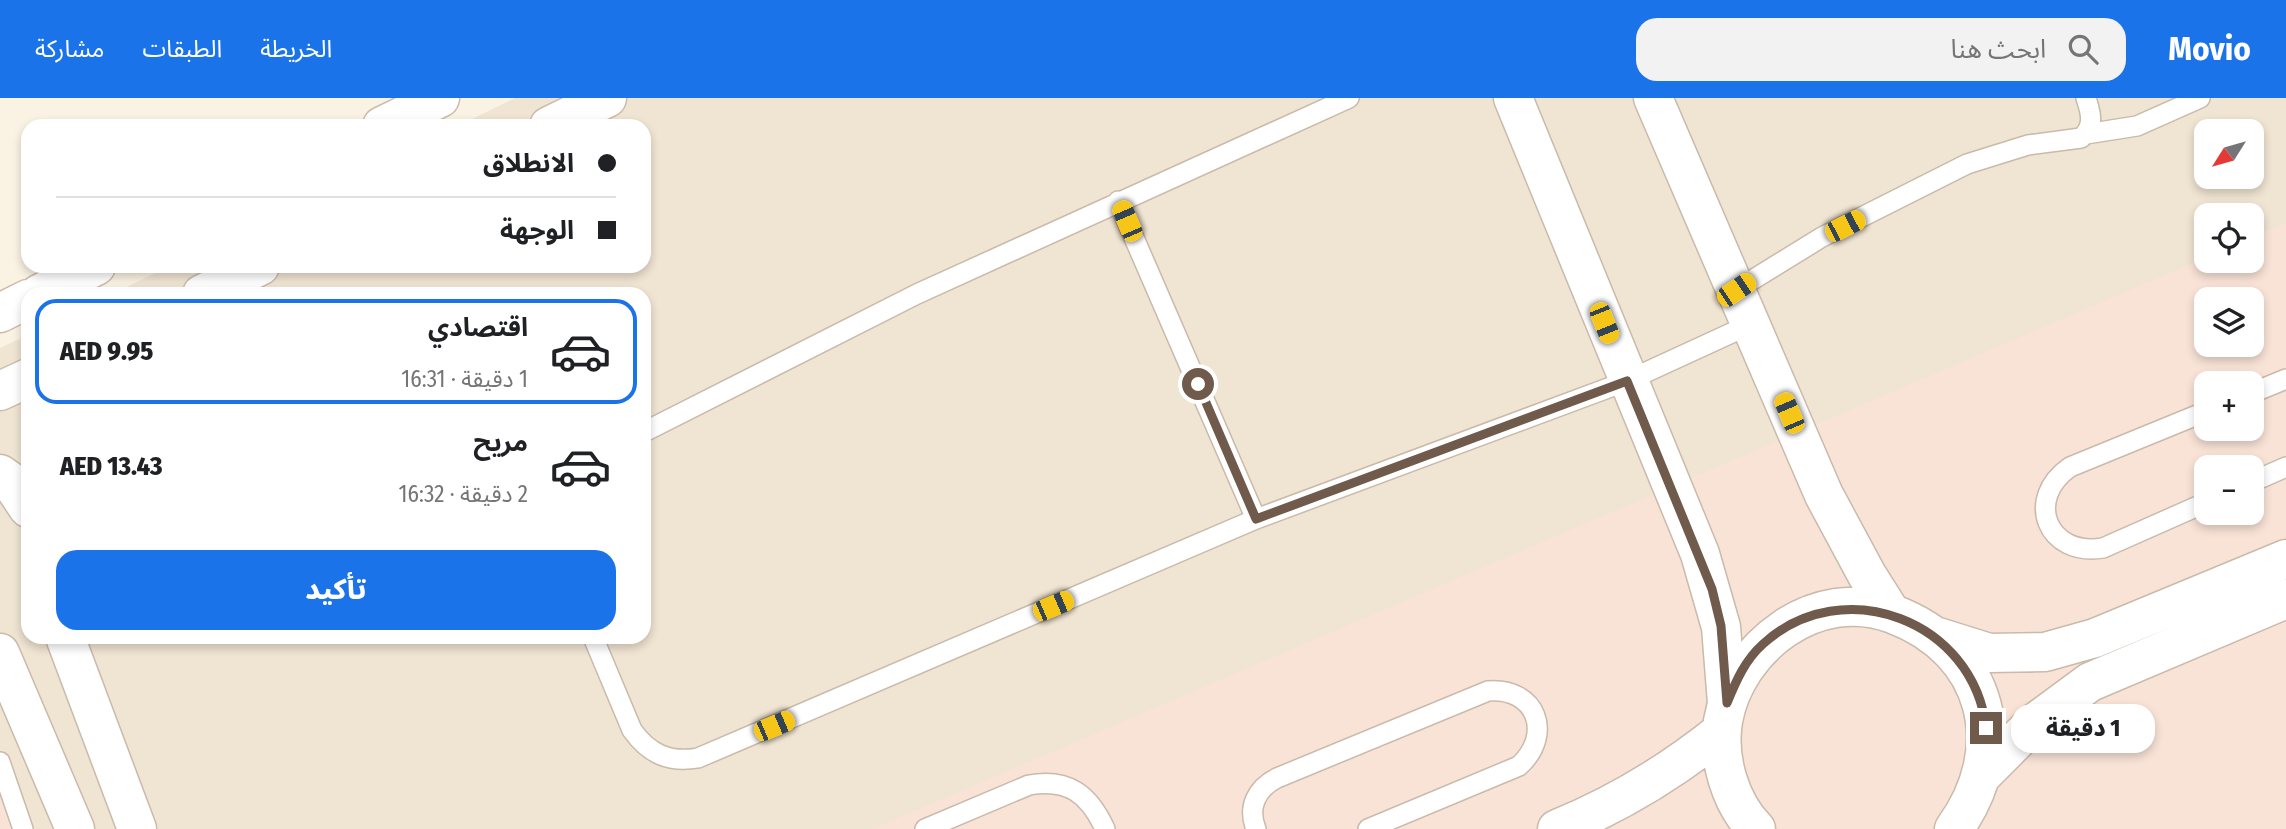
<!DOCTYPE html>
<html lang="ar">
<head>
<meta charset="utf-8">
<style>
  :root { --surface:#fff; --page:#f2f2f2; --text:#202124; --muted:#757577; --line:#e0e0e0; --accent:#1a73e8 }
  body { margin:0; font-family:"Fira Sans Condensed","Noto Sans Arabic",sans-serif; background:var(--page); color:var(--text); direction:rtl; height:100vh; display:flex; flex-direction:column; font-size:26px; white-space:nowrap }
  * { box-sizing:border-box; margin:0 }
  p { font-size:23px; color:var(--muted) }
  .icon { flex:none; width:38px; height:38px; fill:none; stroke:currentColor; stroke-width:2; stroke-linecap:round; stroke-linejoin:round }
  .map { position:relative; flex:1; overflow:hidden; direction:ltr }
  .sheet { position:absolute; left:21px; top:189px; width:630px; height:357px; display:flex; flex-direction:column; background:var(--surface); border-radius:21px; box-shadow:0 4px 10px #0003; direction:rtl }
  .sheet>* { flex:none }
  .guide { position:absolute; left:21px; top:21px; width:630px; height:154px; border-radius:21px; box-shadow:0 4px 10px #0003; direction:rtl; display:grid; align-content:center; height:154px; padding:0 35px; background:var(--surface) }
  .needle { width:46px; rotate:233deg }
  .buttons { position:absolute; left:2194px; top:21px; display:grid; gap:14px }
  .buttons a { display:grid; place-items:center; width:70px; height:70px; border-radius:14px; background:var(--surface); box-shadow:0 4px 10px #0003; font-size:35px }
  .end { position:absolute; width:32px; height:32px; margin:-16px; border:9px solid #6f5a4b; background:#fff; box-shadow:0 0 0 4px #fff }
  .from { border-radius:50% }
  .bubble { position:absolute; height:49px; border-radius:21px; background:var(--surface); box-shadow:0 4px 10px #0003; font-size:23px; font-weight:800; line-height:49px; text-align:center; direction:rtl }
  .car { position:absolute; width:21px; height:42px; margin:-21px -10px; border-radius:9px; box-shadow:0 0 5px 2px #0007; background:linear-gradient(#f5c518 24%,#345 0 40%,#f5c518 0 76%,#345 0 86%,#f5c518 0) }
  .guide b { display:flex; align-items:center; gap:24px; height:66px; font-size:26px }
  .guide b+b { border-top:2px solid var(--line) }
  .guide i { width:18px; height:18px; background:var(--text) }
  ul { padding:12px 0 0; list-style:none }
  li { display:flex; align-items:center; gap:21px; height:105px; margin:0 14px 10px; padding:0 21px; border:4px solid transparent; border-radius:21px }
  li div { flex:1 }
  li b { display:block; font-size:26px }
  li em { font-style:normal; font-weight:800 }
  li.on { border-color:var(--accent) }
  li>.icon { width:63px; height:63px; stroke-width:1.5 }
  .cta { display:flex; gap:14px; margin-top:auto; padding:14px 35px }
  .cta a { flex:1; height:80px; border-radius:21px; background:var(--accent); color:#fff; font-size:28px; font-weight:800; line-height:80px; text-align:center }
  header { display:flex; align-items:center; gap:42px; box-sizing:border-box; height:98px; padding:0 35px; background:var(--accent); color:#fff }
  header strong { font-size:33px }
  nav { display:flex; gap:38px; margin-inline-start:auto; font-size:24px }
  .search { width:490px; height:63px; background:var(--page); display:flex; align-items:center; gap:18px; box-sizing:border-box; padding:0 24px; border-radius:21px; color:var(--muted); font-size:26px }
  .map>svg:first-child { display:block }
  .residential { fill:#f0e4d2; fill-rule:evenodd }
  .commercial { fill:#f9e3d7; fill-rule:evenodd }
  .lines { fill:none; stroke-linecap:round; stroke-linejoin:round }
  .lane-casing { stroke:#c9baaa; stroke-width:22 }
  .street-casing { stroke:#c9baaa; stroke-width:41 }
  .secondary-casing { stroke:#cebcab; stroke-width:41 }
  .lane { stroke:#fff; stroke-width:19 }
  .street { stroke:#fff; stroke-width:38 }
  .secondary { stroke:#fff; stroke-width:38 }
  .route { stroke:#6f5a4b; stroke-width:9 }
</style>
</head>
<body>
<header>
<strong>Movio</strong>
<div class="search"><svg class="icon" aria-label="search" viewBox="0 0 24 24"><circle cx="10" cy="10" r="6"/><path d="M15 15l6 6"/></svg>ابحث هنا</div>
<nav><a>الخريطة</a><a>الطبقات</a><a>مشاركة</a></nav>
</header>
<div class="map">
<svg width="2286" height="731" viewBox="0 0 2286 731">
  <rect width="100%" height="100%" fill="#faf2e3"/>
  <path class="residential" d="M515,0h1771v731h-2286v-481l28,-13v302h616v-343h-532l58,-28h474v-140h-186zM2207,33h45v46h-45zM2207,117h45v46h-45zM2207,201h45v46h-45zM2207,285h45v46h-45zM2207,369h45v46h-45z"/>
  <path class="commercial" d="M2286,125v606h-1413l1334,-572v4h45v-24zM2207,201h45v46h-45zM2207,285h45v46h-45zM2207,369h45v46h-45z
    M0,677l26,54h-26z"/>
  <g class="lines">
    <g class="lane-casing">
      <path id="lane" d="M2086,36l51,-8 63,-28
        M1118,103l138,318
        M1736,192l86,-53 145,-73 61,-19 53,-7c14,-11 10,-25 5,-40
        M2252,295l34,-14
        M2207,313l-137,56c-46,32 -23,90 33,81l104,-46
        M644,334l273,-138 432,-196
        M2252,384l34,-15
        M593,539l39,93c17,24 37,33 66,28l558,-239 371,-138 124,-57
        M0,664l23,67
        M925,731l104,-44c39,-7 60,9 76,44
        M1256,731c-9,-22 1,-41 21,-51l211,-87c48,-4 66,43 31,75l-151,63"/>
    </g>
    <g class="street-casing">
      <path id="street" d="M1513,0l187,456 21,73 6,76
        M1653,0l171,397 43,80 24,38
        M0,376l10,7 18,27
        M65,539l72,192
        M1938,539l51,16 56,-1 50,-14 191,-79
        M0,555l75,176
        M1983,676l50,-50 57,-42 196,-83
        M1557,731c62,-25 114,-57 165,-98
        M1756,731c-26,-26 -39,-71 -33,-108 13,-74 93,-136 170,-107 96,36 120,134 61,215"/>
    </g>
    <g class="secondary-casing">
      <path id="secondary" d="M382,28l58,-28
        M549,28l58,-28
        M39,196l57,-28
        M202,196l58,-28
        M0,215l28,-14
        M0,293l28,-13"/>
    </g>
    <use href="#lane" class="lane"/>
    <use href="#street" class="street"/>
    <use href="#secondary" class="secondary"/>
  </g>
  <g class="lines">
    <path class="route" d="M1198,286l58,135 371,-138 85,208 9,37 6,77c9,-22 18,-43 36,-59 80,-73 211,-23 223,84"/>
  </g>
</svg>
<div class="buttons">
<a><svg class="needle" viewBox="-14 -14 28 28"><path d="M0-13l5 13h-10z" fill="#e53935"/><path d="M0 13l5-13h-10z" fill="#757577"/></svg></a>
<a><svg class="icon" aria-label="locate" viewBox="0 0 24 24"><circle cx="12" cy="12" r="6"/><path d="M12 2v4M12 18v4M2 12h4M18 12h4"/></svg></a>
<a><svg class="icon" aria-label="layers" viewBox="0 0 24 24"><path d="M12 4l9 5-9 5-9-5zM3 14l9 5 9-5"/></svg></a>
<a>+</a>
<a>−</a>
</div>
<i class="end from" style="left:1198px;top:286px"></i>
<i class="end" style="left:1986px;top:630px"></i>
<div class="bubble" style="left:2011px;top:606px;width:144px">1 دقيقة</div>
<i class="car" style="left:1127px;top:123px;rotate:337deg"></i>
<i class="car" style="left:1845px;top:128px;rotate:63deg"></i>
<i class="car" style="left:1736px;top:192px;rotate:56deg"></i>
<i class="car" style="left:1604px;top:225px;rotate:158deg"></i>
<i class="car" style="left:1789px;top:315px;rotate:337deg"></i>
<i class="car" style="left:1053px;top:508px;rotate:67deg"></i>
<i class="car" style="left:774px;top:628px;rotate:67deg"></i>
<div class="guide">
<b><i class="from"></i>الانطلاق</b>
<b><i></i>الوجهة</b>
</div>
<section class="sheet">
<ul>
<li class="on"><svg class="icon" aria-label="car" viewBox="0 0 24 24"><path d="M5 17H2v-5l4-1 3-4h7l3 4 3 1v5h-3M9 17h6M6 11h13"/><circle cx="7" cy="17" r="2"/><circle cx="17" cy="17" r="2"/></svg><div><b>اقتصادي</b><p>1 دقيقة · 16:31</p></div><em>AED 9.95</em></li>
<li><svg class="icon" aria-label="car" viewBox="0 0 24 24"><path d="M5 17H2v-5l4-1 3-4h7l3 4 3 1v5h-3M9 17h6M6 11h13"/><circle cx="7" cy="17" r="2"/><circle cx="17" cy="17" r="2"/></svg><div><b>مريح</b><p>2 دقيقة · 16:32</p></div><em>AED 13.43</em></li>
</ul>
<div class="cta"><a>تأكيد</a></div>
</section>
</div>
</body>
</html>
